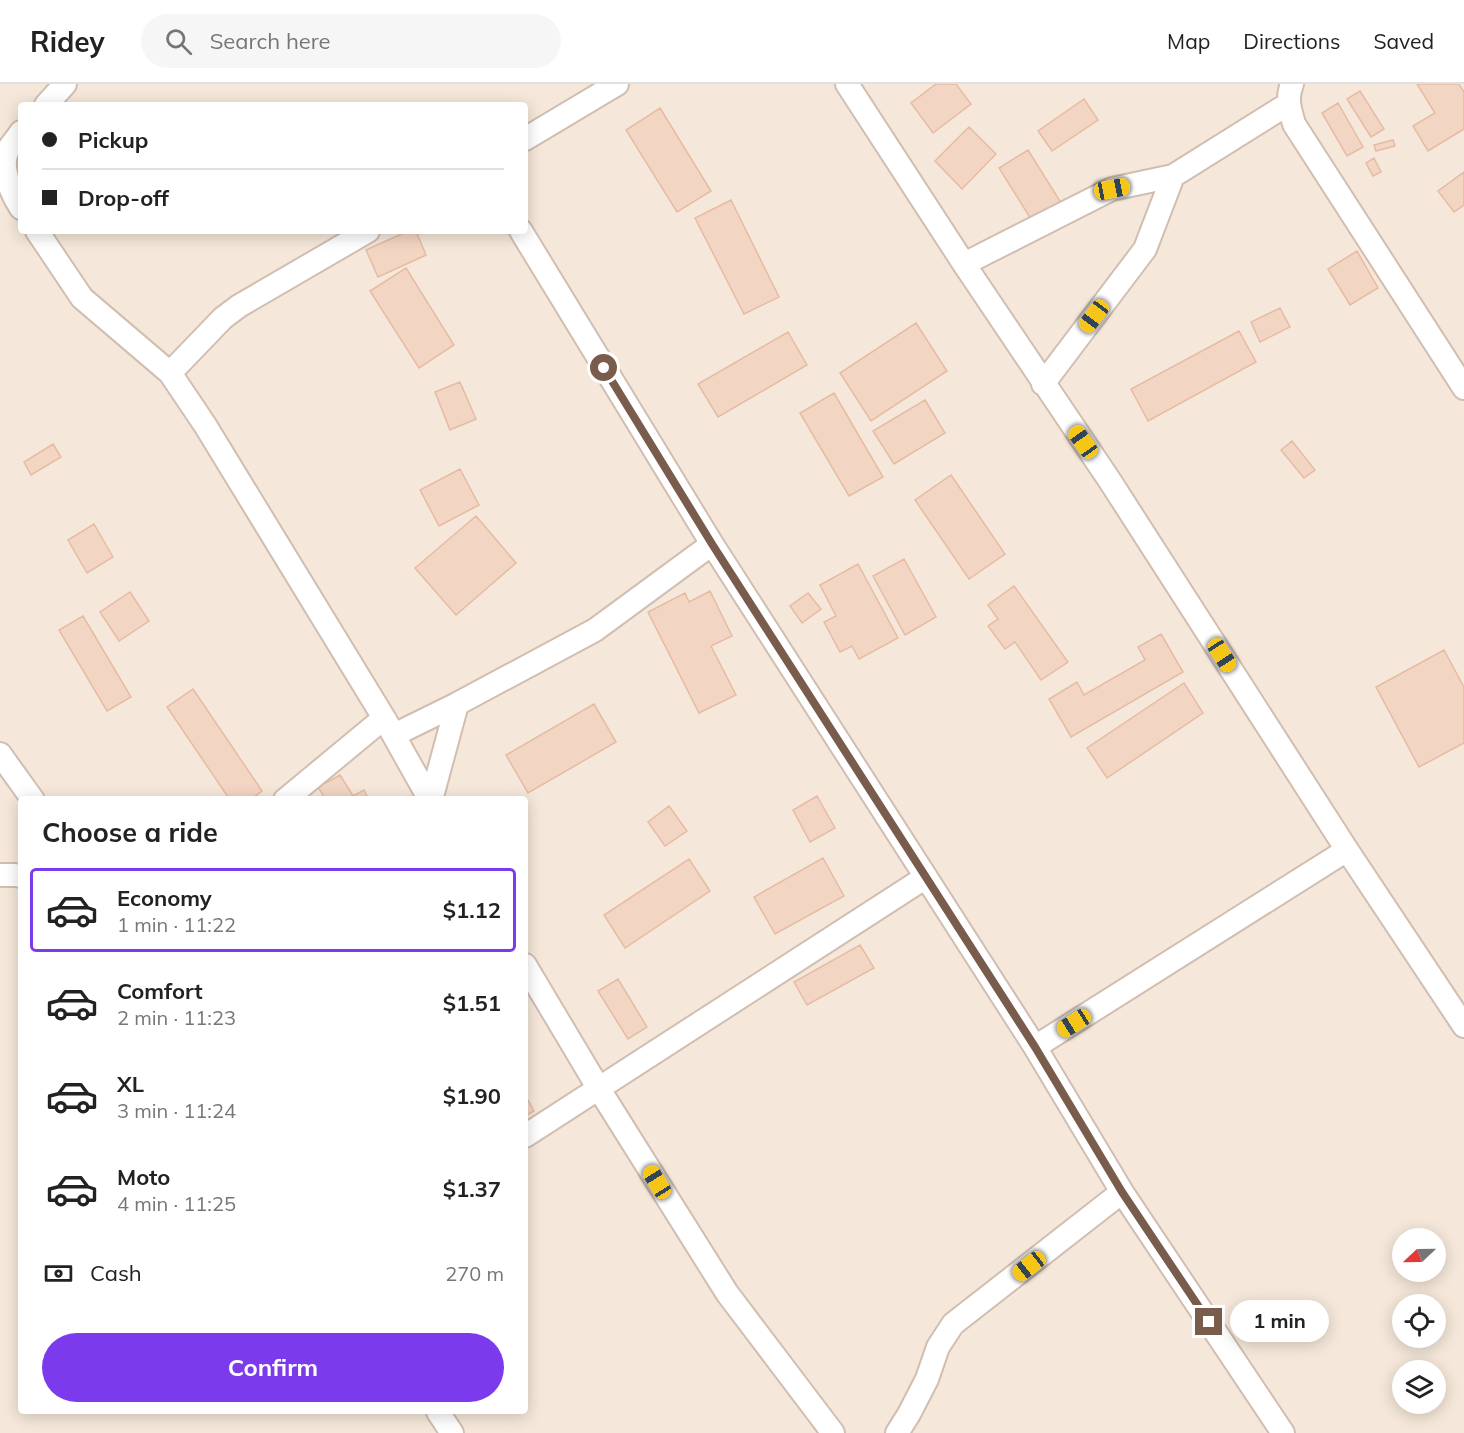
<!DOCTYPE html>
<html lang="en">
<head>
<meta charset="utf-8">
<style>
  :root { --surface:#fff; --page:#f6f6f6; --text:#222; --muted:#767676; --line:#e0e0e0; --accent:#7c3aed }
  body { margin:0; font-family:Mulish,sans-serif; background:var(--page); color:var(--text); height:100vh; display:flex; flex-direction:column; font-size:22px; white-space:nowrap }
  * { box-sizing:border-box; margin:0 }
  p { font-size:20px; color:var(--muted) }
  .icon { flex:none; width:33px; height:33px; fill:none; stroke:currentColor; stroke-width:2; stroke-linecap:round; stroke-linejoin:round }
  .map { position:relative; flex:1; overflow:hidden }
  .drawer { position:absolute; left:18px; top:712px; width:510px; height:618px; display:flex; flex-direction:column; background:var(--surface); border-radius:6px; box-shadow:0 3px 15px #0003 }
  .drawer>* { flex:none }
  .hud { position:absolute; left:18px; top:18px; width:510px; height:132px; border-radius:6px; box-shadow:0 3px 15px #0003; display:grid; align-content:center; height:132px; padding:0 24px; background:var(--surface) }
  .needle { width:39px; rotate:248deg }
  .fabs { position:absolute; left:1392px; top:1144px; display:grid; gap:12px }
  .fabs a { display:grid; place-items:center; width:54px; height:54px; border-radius:50%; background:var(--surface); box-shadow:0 3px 15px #0003; font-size:30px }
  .end { position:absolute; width:27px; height:27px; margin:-14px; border:8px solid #7a5c4d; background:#fff; box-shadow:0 0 0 3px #fff }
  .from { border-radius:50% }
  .bubble { position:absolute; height:42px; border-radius:21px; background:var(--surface); box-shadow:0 3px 15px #0003; font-size:20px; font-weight:700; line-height:42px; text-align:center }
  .car { position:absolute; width:18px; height:36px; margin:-18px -9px; border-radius:8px; box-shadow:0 0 4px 2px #0007; background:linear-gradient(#f5c518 24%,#345 0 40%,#f5c518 0 76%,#345 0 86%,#f5c518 0) }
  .hud b { display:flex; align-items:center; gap:21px; height:57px; font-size:22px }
  .hud b+b { border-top:2px solid var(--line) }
  .hud i { width:15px; height:15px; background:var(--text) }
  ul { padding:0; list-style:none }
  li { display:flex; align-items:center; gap:18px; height:84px; margin:0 12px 9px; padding:0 12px; border:3px solid transparent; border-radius:6px }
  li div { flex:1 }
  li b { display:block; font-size:22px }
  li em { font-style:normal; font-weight:700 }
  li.current { border-color:var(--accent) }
  li>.icon { width:54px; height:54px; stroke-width:1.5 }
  h2 { padding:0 24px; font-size:27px; line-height:72px }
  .pay { display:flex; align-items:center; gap:15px; height:66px; padding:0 24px; font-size:22px }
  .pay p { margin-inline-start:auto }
  .primary-button { display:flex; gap:12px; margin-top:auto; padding:12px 24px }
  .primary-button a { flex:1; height:69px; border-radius:36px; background:var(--accent); color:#fff; font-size:24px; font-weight:700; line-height:69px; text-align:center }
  header { display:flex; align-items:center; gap:36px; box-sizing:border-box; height:84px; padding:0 30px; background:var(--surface); border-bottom:2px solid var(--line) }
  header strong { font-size:28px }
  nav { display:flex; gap:33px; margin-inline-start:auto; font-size:21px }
  .search { width:420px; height:54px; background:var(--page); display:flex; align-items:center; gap:15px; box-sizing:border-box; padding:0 21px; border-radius:33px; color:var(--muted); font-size:22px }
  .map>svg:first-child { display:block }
  .residential { fill:#f5e8da; fill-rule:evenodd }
  .building { fill:#f3d5c3; stroke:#e6bba3; stroke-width:1.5 }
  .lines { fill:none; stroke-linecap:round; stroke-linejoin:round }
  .street-casing { stroke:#d1beb0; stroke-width:26 }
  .street { stroke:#fff; stroke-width:22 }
  .route { stroke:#7a5c4d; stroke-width:8 }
</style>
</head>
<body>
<header>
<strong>Ridey</strong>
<div class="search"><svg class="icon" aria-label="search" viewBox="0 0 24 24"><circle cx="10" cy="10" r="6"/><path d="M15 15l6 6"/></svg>Search here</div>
<nav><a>Map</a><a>Directions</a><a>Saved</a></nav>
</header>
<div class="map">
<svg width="1464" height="1349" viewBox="0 0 1464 1349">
  <rect width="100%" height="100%" fill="#fdf6ec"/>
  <path class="residential" d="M0,0h1464v1349h-1464zM21,21h504v126h-504zM21,716h504v612h-504zM1402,1155h34v33h-34zM1402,1221h34v33h-34zM1402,1287h34v33h-34z"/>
  <path class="building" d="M936,0h20l15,20 -38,29 -22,-30z
    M1417,0h42l5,8v37l-36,22 -15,-25 22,-13z
    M1360,7l24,38 -13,8 -24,-38z
    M1084,15l14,21 -46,31 -14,-20z
    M1338,19l25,44 -16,9 -25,-43z
    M660,24l51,83 -34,21 -51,-82z
    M969,43l27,27 -34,35 -27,-28z
    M1393,56l2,6 -19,5 -2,-6z
    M1028,66l35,56 -29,18 -35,-56z
    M1374,74l7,14 -8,4 -7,-13z
    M1464,88v33l-10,7 -16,-21z
    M731,116l48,97 -35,17 -49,-96z
    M408,147h8l10,24 -48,22 -12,-27z
    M1357,167l21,37 -28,17 -22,-36z
    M406,184l48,77 -35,23 -49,-77z
    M1280,224l10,19 -30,15 -9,-20z
    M916,239l31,48 -76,50 -31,-48z
    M1239,247l17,31 -108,59 -17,-32z
    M788,248l19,33 -89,52 -20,-33z
    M460,298l16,37 -26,11 -15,-38z
    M834,309l49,84 -34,19 -49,-83z
    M925,316l20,33 -51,31 -21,-33z
    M1292,357l23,29 -11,8 -23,-28z
    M53,360l8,13 -30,18 -7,-13z
    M460,385l19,36 -40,21 -19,-36z
    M951,391l54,79 -36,25 -54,-79z
    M476,432l40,47 -60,52 -41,-47z
    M94,440l19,33 -26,16 -19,-33z
    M904,475l32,58 -31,18 -32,-59z
    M858,480l40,74 -39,21 -7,-13 -12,6 -16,-30 12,-6 -16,-31z
    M1014,502l54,76 -27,18 -26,-38 -10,7 -17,-23 10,-7 -10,-14z
    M710,507l22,45 -21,10 25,49 -37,18 -51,-101 37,-19 4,9z
    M130,508l19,29 -30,20 -19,-29z
    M808,509l13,16 -19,14 -12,-17z
    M83,532l48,81 -24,14 -48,-81z
    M1161,550l22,38 -112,65 -22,-38 28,-17 7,13 61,-35 -7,-13z
    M1444,566l20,37v56l-45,24 -43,-80z
    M1184,599l19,30 -96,65 -20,-30z
    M193,605l69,102 -12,9h-20l-63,-93z
    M594,620l22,38 -88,51 -22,-38z
    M340,691l13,21 11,-6 5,10h-43l-8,-13z
    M817,712l18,32 -25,14 -17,-32z
    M669,722l18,25 -22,15 -17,-24z
    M823,774l21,38 -69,38 -21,-37z
    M689,775l21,32 -85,57 -21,-33z
    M860,861l14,23 -67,37 -13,-23z
    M618,895l29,48 -19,12 -30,-48z
    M525,1011l9,16 -9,5z"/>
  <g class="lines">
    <g class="street-casing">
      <path id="street" d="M847,0l117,180 146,217 237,369 117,176
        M1292,0c-6,15 -2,25 2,40l170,264
        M46,21l19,-21
        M21,48c-4,7 -11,13 -14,20 -7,16 5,43 14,56
        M525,55l92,-55
        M37,147l45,67 88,75
        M368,147l-129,75 -16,12 -53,55 35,52 179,293 46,82
        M521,147l191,313 323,503 87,145 161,241
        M964,180l148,-75 61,-13 115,-72
        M1043,300l102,-135 28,-73
        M394,651l63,-31 138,-74 117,-86
        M0,670l33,46
        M285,716l99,-82
        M431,716l26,-96
        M0,791h15l6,1
        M525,881l74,124 128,204 106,140
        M1035,963l312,-197
        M525,1052l401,-259
        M438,1328l14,21
        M897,1349l12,-19 18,-35 11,-32 15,-23 169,-132"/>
    </g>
    <use href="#street" class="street"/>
  </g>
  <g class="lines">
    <path class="route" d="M604,284l108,176 323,503 87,145 87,130"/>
  </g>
</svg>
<div class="fabs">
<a><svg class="needle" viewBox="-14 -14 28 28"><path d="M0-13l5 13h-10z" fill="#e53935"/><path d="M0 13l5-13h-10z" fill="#767676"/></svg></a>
<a><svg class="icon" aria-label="locate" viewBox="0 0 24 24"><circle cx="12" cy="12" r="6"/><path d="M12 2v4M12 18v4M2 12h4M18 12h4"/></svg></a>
<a><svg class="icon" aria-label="layers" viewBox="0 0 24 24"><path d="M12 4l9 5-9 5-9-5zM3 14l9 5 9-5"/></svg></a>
</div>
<i class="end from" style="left:604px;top:284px"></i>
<i class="end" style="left:1209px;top:1238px"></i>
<div class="bubble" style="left:1230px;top:1216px;width:99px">1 min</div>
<i class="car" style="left:1112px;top:105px;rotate:79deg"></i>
<i class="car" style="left:1094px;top:232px;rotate:217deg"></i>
<i class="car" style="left:1083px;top:358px;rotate:325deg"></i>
<i class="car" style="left:1222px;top:571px;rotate:147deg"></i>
<i class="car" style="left:1074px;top:939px;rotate:238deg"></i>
<i class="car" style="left:657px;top:1098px;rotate:328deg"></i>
<i class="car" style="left:1029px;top:1182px;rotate:232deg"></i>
<div class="hud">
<b><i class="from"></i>Pickup</b>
<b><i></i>Drop-off</b>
</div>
<section class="drawer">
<h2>Choose a ride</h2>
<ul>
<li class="current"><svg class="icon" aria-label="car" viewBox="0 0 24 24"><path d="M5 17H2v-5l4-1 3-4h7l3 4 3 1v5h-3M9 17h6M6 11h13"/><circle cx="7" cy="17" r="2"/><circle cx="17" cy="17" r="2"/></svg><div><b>Economy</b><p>1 min · 11:22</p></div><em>$1.12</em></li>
<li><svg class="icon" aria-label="car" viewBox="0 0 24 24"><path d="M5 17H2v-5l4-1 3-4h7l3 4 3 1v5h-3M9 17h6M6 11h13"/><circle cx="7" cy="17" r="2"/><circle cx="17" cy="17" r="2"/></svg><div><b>Comfort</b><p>2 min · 11:23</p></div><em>$1.51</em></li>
<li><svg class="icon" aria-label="car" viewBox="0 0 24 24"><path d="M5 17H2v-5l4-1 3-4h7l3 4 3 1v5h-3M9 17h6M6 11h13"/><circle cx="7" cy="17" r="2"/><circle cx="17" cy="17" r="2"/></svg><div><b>XL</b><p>3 min · 11:24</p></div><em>$1.90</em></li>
<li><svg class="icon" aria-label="car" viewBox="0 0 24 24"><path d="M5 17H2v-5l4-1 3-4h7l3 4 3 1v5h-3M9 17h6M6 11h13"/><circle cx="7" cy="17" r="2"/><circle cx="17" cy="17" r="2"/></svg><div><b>Moto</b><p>4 min · 11:25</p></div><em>$1.37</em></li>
</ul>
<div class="pay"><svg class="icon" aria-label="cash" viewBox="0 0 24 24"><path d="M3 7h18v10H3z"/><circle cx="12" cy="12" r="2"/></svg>Cash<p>270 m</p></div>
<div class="primary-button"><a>Confirm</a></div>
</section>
</div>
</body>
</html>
